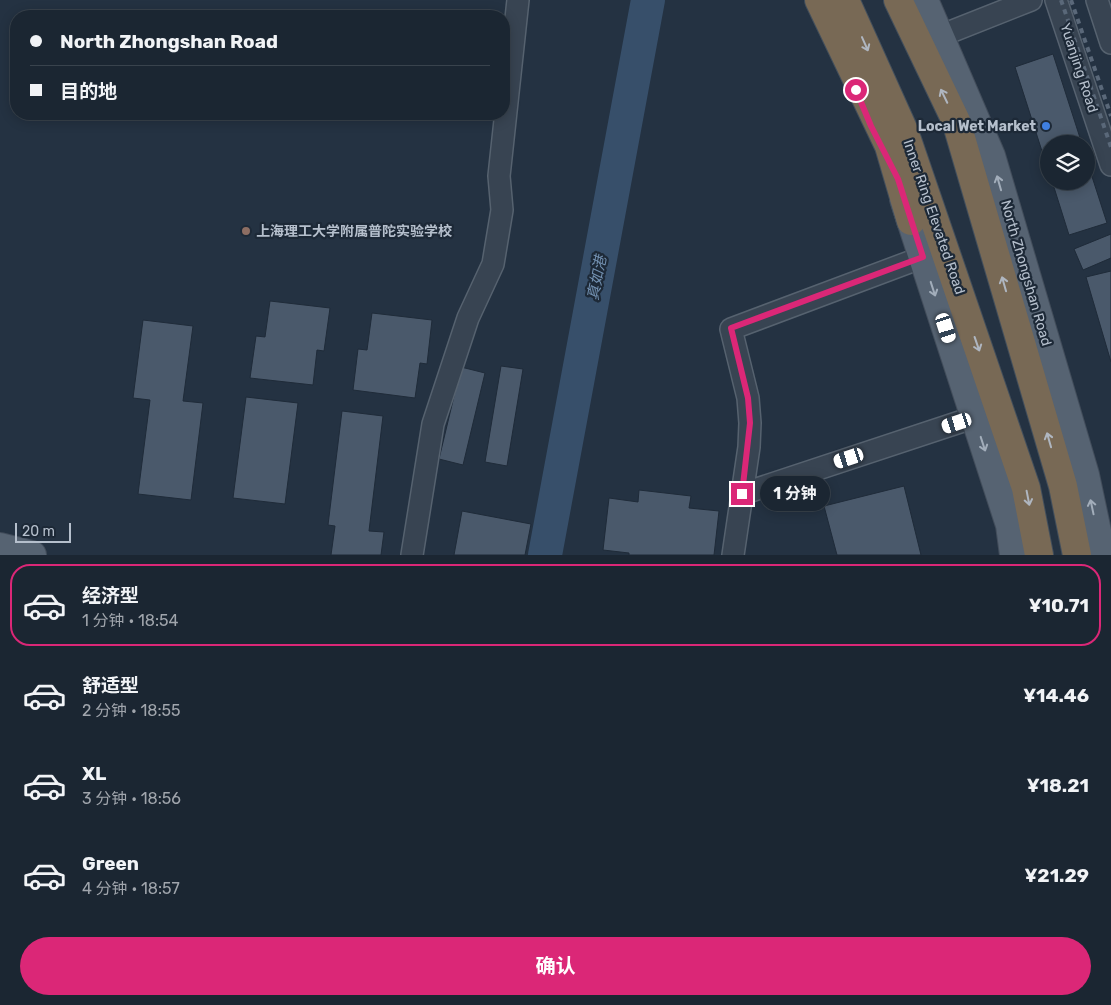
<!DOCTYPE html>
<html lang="zh">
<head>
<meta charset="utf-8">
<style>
  :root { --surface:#1b2632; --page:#242e3a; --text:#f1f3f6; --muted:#a0a5ac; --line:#39434d; --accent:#db2777 }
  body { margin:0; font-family:Rubik,"Noto Sans SC",sans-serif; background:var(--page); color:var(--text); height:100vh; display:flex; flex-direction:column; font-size:19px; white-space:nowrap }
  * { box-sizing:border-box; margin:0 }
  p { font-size:16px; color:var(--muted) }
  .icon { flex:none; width:28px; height:28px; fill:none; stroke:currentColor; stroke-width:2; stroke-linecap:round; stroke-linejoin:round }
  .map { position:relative; height:555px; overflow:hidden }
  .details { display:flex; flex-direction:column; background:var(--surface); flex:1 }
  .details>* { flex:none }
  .top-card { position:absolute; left:10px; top:10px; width:500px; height:110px; border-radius:20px; box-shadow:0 2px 12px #0003,0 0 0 1px var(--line); display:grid; align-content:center; height:110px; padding:0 20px; background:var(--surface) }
  .tools { position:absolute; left:1040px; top:135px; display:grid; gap:10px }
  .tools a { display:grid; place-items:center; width:55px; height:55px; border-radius:50%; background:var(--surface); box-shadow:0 2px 12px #0003,0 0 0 1px var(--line); font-size:25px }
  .scale { position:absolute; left:15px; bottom:12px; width:56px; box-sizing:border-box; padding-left:5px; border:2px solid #b5bfcc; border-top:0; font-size:14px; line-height:18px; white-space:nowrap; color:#b5bfcc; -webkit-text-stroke:4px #1d2937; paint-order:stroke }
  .end { position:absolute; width:22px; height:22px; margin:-11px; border:6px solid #db2777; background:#fff; box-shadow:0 0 0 2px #fff }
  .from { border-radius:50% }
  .bubble { position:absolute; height:35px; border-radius:18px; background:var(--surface); box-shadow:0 2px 12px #0003,0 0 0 1px var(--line); font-size:16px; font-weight:700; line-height:35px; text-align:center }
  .car { position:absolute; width:15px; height:30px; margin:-15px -8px; border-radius:6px; box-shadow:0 0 4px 1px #0007; background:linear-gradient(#fff 24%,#345 0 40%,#fff 0 76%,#345 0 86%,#fff 0) }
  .top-card b { display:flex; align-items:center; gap:18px; height:48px; font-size:19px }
  .top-card b+b { border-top:1px solid var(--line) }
  .top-card i { width:12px; height:12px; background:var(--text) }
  ul { padding:9px 0 0; list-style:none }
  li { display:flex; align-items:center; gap:15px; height:82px; margin:0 10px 8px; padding:0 10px; border:2px solid transparent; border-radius:20px }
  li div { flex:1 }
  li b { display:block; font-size:19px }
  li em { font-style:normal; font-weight:700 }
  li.on { border-color:var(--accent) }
  li>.icon { width:45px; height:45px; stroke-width:1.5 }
  .primary-button { display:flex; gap:10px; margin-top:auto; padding:10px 20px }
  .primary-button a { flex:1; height:58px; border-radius:30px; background:var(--accent); color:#fff; font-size:20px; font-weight:700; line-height:58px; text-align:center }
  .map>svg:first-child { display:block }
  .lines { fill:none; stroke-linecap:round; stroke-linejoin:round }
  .river { stroke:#374f6a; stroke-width:34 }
  .building { fill:#4a596b; stroke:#1f2b39 }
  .street-casing { stroke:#56626f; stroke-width:24 }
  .primary-casing { stroke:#424d5b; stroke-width:30 }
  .highway-casing { stroke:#434f5c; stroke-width:30 }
  .street { stroke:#384452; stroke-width:21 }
  .primary { stroke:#566372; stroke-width:28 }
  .highway { stroke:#786955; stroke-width:28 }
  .rail { stroke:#5a6879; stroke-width:4; stroke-dasharray:5 5; stroke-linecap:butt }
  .oneway { stroke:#afb6c0 }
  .oneway2 { stroke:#a2adba }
  .route { stroke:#db2777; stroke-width:6 }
  .shop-dot { fill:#3f7fe0; stroke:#1d2937; stroke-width:2 }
  .education-dot { fill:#8d6e63; stroke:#1d2937; stroke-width:2 }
  .labels { text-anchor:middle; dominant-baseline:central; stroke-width:4.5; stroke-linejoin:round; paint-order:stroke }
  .street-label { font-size:14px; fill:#b5bfcc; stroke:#1d2937 }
  .poi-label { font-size:14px; font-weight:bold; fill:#b5bfcc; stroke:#1d2937; text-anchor:end }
  .water-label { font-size:15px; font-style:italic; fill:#7391b1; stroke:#1d2937 }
</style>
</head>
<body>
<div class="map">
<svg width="1111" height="555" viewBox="0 0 1111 555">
  <rect width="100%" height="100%" fill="#243242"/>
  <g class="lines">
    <path class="river" d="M545,555l103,-555"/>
  </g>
  <path class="building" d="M1053,54l29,90h-33v29l-34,-106z
    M1086,158l21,65 -38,12 -17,-54h34z
    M1111,234v24l-28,12 -9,-21z
    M1111,271v91l-25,-85z
    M270,301l60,7 -6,43 -7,-1 -4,35 -63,-7 6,-42 9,1z
    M372,313l60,7 -5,44 -7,-1 -5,35 -62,-8 5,-41 9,1z
    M143,320l50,6 -10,75 20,2 -12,97 -53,-6 12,-94 -17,-2z
    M501,366l22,3 -16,97 -22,-4z
    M461,367l24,6 -22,92 -24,-6z
    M246,397l52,6 -13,101 -52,-6z
    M342,411l41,5 -14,115 15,1 -3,23h-50l4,-29 -7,-1z
    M904,486l17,69h-84l-13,-49z
    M639,490l52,6 -2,12 30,3 -5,44h-85v-2l-26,-3 6,-52 29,4z
    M462,511l69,13 -6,31h-71z"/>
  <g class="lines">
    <g class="street-casing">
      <path id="street" d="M1056,0l55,165
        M1097,0l14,43
        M940,36l91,-36
        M742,494l233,-77
        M412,555l21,-131 35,-106 25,-54 9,-54 -3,-34 19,-176
        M733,555l16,-108 1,-24 -2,-25 -17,-69 192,-72"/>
    </g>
    <g class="primary-casing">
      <path id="primary" d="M924,0l67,156 94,319 17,80
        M904,199l106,326 4,30
        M0,547l32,8"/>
    </g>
    <g class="highway-casing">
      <path id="highway" d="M819,0l70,146 22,75
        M845,0l59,131 122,357 13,67
        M898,0l58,121 107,365 14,69"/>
    </g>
    <use href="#street" class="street"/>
    <use href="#primary" class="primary"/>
    <use href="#highway" class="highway"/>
    <path class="rail" d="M1061,0l50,147
      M1071,0l40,116"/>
  </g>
  <defs><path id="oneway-shaft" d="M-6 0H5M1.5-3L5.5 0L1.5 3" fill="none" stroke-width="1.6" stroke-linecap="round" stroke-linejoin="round" transform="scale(1.25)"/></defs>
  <g class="oneway">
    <use href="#oneway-shaft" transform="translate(865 44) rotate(66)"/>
    <use href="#oneway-shaft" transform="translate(944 96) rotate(-116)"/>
    <use href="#oneway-shaft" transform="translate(1004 284) rotate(-106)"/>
    <use href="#oneway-shaft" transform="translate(977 344) rotate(71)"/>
    <use href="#oneway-shaft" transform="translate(1049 440) rotate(-106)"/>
    <use href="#oneway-shaft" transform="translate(1028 498) rotate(79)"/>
  </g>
  <g class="oneway2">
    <use href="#oneway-shaft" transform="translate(999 183) rotate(-106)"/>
    <use href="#oneway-shaft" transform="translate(933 289) rotate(72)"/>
    <use href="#oneway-shaft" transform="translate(983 444) rotate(72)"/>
    <use href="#oneway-shaft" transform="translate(1092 507) rotate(-102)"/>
  </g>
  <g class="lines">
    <path class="route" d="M742,494l8,-71 -2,-25 -17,-70 192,-71 -25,-78 -27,-53 -15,-36"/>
  </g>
  <circle class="shop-dot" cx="1046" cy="126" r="5"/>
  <circle class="education-dot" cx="246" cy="231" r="5"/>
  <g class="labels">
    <g class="street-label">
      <text transform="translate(1079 68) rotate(72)">Yuanjing Road</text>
      <text transform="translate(934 217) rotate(71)">Inner Ring Elevated Road</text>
      <text transform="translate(1026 273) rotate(74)">North Zhongshan Road</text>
    </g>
    <g class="poi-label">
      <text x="1036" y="126">Local Wet Market</text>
      <text x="256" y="231" text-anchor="start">上海理工大学附属普陀实验学校</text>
    </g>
    <g class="water-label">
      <text transform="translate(597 278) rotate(-79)">真如港</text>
    </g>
  </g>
</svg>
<div class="tools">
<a><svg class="icon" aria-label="layers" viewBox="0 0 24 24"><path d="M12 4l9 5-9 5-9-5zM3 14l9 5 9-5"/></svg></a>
</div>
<div class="scale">20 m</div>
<i class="end from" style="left:856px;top:90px"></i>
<i class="end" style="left:742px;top:494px"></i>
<div class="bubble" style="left:760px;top:476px;width:70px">1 分钟</div>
<i class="car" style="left:946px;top:328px;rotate:162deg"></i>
<i class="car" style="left:957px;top:423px;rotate:252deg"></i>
<i class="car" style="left:849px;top:458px;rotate:252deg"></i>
<div class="top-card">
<b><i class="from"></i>North Zhongshan Road</b>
<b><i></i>目的地</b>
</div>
</div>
<section class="details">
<ul>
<li class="on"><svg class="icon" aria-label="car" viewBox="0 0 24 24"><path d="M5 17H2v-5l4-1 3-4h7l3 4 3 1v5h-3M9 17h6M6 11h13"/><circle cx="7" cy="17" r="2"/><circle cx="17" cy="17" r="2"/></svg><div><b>经济型</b><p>1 分钟 · 18:54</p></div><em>¥10.71</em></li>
<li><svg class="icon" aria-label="car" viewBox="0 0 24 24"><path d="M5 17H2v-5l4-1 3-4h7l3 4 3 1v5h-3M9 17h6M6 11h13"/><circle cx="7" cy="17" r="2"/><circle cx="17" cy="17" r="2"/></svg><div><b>舒适型</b><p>2 分钟 · 18:55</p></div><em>¥14.46</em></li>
<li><svg class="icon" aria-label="car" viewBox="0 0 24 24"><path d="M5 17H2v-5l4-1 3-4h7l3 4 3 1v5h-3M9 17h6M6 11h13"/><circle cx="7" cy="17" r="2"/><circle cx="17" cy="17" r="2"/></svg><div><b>XL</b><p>3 分钟 · 18:56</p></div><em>¥18.21</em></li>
<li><svg class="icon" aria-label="car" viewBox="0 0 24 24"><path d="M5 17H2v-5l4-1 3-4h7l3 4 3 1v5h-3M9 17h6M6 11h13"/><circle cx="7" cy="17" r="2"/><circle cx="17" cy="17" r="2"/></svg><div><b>Green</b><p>4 分钟 · 18:57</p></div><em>¥21.29</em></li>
</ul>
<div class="primary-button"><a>确认</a></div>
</section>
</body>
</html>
